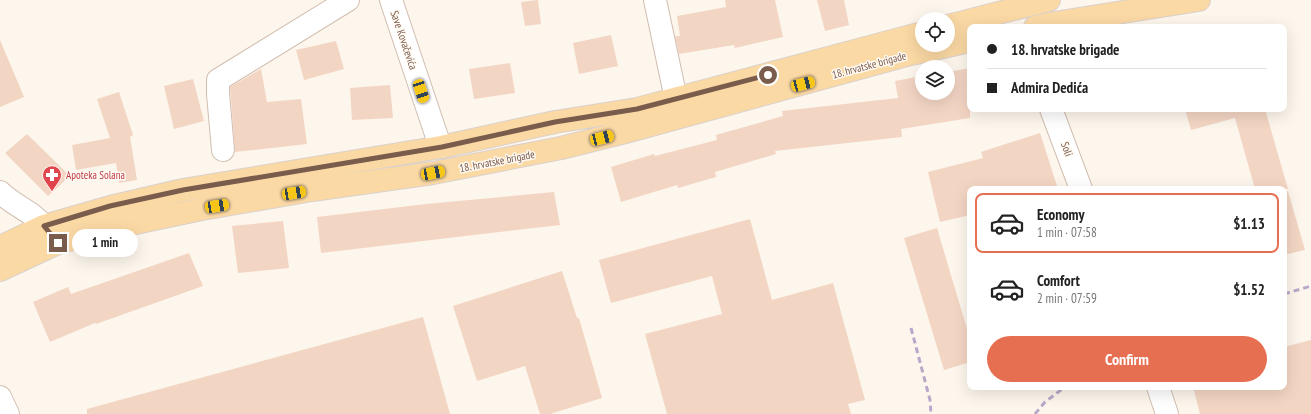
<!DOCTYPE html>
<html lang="en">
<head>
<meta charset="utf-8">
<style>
  :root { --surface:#fff; --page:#f2f2f2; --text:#222; --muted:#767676; --line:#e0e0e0; --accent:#e76f51 }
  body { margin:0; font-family:"PT Sans Narrow",sans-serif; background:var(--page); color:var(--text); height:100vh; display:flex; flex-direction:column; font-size:15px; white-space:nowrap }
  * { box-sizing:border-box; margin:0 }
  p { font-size:13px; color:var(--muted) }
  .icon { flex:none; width:22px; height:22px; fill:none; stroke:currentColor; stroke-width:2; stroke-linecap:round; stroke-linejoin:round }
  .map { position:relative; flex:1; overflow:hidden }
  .sheet { position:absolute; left:967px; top:186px; width:320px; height:204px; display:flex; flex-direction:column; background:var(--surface); border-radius:8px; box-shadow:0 4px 16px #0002 }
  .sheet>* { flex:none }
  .top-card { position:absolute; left:967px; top:24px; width:320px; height:88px; border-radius:8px; box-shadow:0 4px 16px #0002; display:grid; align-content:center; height:88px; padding:0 20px; background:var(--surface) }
  .buttons { position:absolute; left:915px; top:12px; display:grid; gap:8px }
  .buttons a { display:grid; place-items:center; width:40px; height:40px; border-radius:50%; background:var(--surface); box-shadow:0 4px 16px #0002; font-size:20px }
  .end { position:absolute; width:18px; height:18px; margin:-9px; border:5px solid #7a5c4d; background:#fff; box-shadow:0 0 0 2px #fff }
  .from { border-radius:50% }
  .bubble { position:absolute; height:28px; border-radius:14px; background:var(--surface); box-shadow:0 4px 16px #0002; font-size:13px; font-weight:700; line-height:28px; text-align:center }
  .car { position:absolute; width:12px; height:24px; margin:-12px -6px; border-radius:5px; box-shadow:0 0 3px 1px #0007; background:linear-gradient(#f5c518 24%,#345 0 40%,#f5c518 0 76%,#345 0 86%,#f5c518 0) }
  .top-card b { display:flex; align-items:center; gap:14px; height:38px; font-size:15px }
  .top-card b+b { border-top:1px solid var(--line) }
  .top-card i { width:10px; height:10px; background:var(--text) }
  ul { padding:7px 0 0; list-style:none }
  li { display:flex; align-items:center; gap:12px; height:60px; margin:0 8px 6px; padding:0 12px; border:2px solid transparent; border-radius:8px }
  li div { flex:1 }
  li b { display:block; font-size:15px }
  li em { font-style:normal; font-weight:700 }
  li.current { border-color:var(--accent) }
  li>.icon { width:36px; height:36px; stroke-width:1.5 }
  .button { display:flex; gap:8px; margin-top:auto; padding:8px 20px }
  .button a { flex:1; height:46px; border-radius:24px; background:var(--accent); color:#fff; font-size:16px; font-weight:700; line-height:46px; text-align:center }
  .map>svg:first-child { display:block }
  .building { fill:#f3d5c3 }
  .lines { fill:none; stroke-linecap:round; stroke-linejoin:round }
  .minor-casing { stroke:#d1beb0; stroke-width:24 }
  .major-casing { stroke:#dad1cd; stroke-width:24 }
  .minor { stroke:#fff; stroke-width:22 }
  .major { stroke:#fbd9a5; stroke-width:22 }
  .rail { stroke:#b9a8c9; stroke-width:3; stroke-dasharray:6 4; stroke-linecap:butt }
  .route { stroke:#7a5c4d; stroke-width:5 }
  .labels { text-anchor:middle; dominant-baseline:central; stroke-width:3; stroke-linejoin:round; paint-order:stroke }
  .street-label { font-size:11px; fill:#7a5c4d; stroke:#fffaf3 }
  .health-label { font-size:11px; fill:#be3a42; stroke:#fffaf3; text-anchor:start }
</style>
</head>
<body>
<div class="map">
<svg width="1311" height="414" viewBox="0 0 1311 414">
  <rect width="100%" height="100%" fill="#fdf6ec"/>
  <path class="building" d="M538,0l3,24 -16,2 -4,-24z
    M725,0h50l8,37 -48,11 -1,-3 -55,9 -4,-18h5l-3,-20 49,-9z
    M817,0h27l5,25 -24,6z
    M611,35l7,31 -39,8 -6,-31z
    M0,40l24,57 -24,10z
    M336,41l8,28 -40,11 -8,-30z
    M510,63l5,30 -41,6 -5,-30z
    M970,68v50l-69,11 1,8 -127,14 1,3 -61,18 1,5 -38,11 -1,-3 -56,17 -10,-35 43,-13 1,2 62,-16 -1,-5 67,-19 -1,-5 116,-13 -3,-17 27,-5v17h26v-21z
    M261,69l6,33 34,-3 6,45 -72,8 -5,-65z
    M193,79l11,42 -30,8 -10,-43z
    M390,85l3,33 -41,2 -2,-32z
    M119,92l14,43 -3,2 7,43 -18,3 -3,-20 -40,7 -4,-25 38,-7 -13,-39z
    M1185,109h80l23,80h-33l-20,-71 -44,12z
    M1040,133l18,56h-88v26l-30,7 -12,-50 55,-14 -2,-6z
    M27,134l43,42 -22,20 -43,-43z
    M1288,191l17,59 -21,5v-63z
    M554,192l6,33 -239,28 -4,-36 109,-13z
    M750,219l22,81 61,-17 32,117 -17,4 3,10h-184l-22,-80 77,-20 -10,-38 -101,27 -12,-43z
    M283,221l6,47 -51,5 -6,-47z
    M937,228l33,111v23l-26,8 -40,-132z
    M189,253l14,33 -107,38 -1,-1 -45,19 -17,-40 35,-15 3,7z
    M562,271l15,47h2l23,80 -52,16h-10l-15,-48 -48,15 -24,-75z
    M423,317l27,97h-363v-5z
    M1311,340v74h-111l-7,-27h91v-40z"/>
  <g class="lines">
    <g class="minor-casing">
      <path id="minor" d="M391,0l45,134 5,13
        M655,0l21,99
        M1051,109l30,80
        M223,150l-5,-56v-14l130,-80
        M0,192c9,9 21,15 31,22 9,7 17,16 24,25
        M1158,387l9,27
        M0,397l8,17"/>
    </g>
    <g class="major-casing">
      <path id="major" d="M948,26l101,-26
        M1035,27l19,-4 145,-23
        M0,247l44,-21 66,-19 73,-17 258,-43 114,-25 82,-13 285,-76
        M0,270l58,-27 68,-18 76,-16 110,-19 121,-17 128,-25 68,-17 282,-77 59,-13"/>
    </g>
    <use href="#minor" class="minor"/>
    <use href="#major" class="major"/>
    <path class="rail" d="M1284,294l27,-8
      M911,328l19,72 1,14
      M1035,414l10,-12 20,-15"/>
  </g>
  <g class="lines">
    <path class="route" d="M58,243l-14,-17 66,-20 73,-16 259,-43 113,-25 82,-13 131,-34"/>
  </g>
  <defs>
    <g id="pharmacy-pin" transform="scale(1)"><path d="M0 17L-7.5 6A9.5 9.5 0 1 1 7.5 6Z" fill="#e0444e" stroke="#fffaf3"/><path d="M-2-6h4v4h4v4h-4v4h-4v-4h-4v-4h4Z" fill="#fff"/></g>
  </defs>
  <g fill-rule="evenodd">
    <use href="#pharmacy-pin" x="52" y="175"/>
  </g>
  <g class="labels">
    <g class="street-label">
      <text transform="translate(404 40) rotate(71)">Save Kovačevića</text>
      <text transform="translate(869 65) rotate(-15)">18. hrvatske brigade</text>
      <text transform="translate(1067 149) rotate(70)">Soli</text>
      <text transform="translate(497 161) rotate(-11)">18. hrvatske brigade</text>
    </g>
    <g class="health-label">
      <text x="66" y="175">Apoteka Solana</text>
    </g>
  </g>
</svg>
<div class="buttons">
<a><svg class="icon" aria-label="locate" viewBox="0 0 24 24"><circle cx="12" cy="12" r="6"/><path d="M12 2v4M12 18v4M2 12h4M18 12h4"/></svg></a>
<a><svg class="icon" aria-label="layers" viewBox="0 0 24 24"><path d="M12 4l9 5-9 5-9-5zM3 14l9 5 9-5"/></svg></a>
</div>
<i class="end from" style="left:768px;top:75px"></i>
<i class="end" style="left:58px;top:243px"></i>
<div class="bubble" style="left:72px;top:229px;width:66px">1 min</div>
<i class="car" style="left:803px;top:84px;rotate:75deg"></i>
<i class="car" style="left:421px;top:91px;rotate:162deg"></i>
<i class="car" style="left:602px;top:138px;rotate:76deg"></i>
<i class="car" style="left:433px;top:173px;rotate:79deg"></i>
<i class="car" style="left:294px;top:193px;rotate:81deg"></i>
<i class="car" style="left:217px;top:206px;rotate:81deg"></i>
<div class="top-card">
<b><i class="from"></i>18. hrvatske brigade</b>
<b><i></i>Admira Dedića</b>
</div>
<section class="sheet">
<ul>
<li class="current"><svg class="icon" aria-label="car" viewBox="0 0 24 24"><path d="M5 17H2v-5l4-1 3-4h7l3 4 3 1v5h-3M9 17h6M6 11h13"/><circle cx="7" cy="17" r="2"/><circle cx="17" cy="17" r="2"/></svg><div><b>Economy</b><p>1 min · 07:58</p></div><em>$1.13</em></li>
<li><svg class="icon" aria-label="car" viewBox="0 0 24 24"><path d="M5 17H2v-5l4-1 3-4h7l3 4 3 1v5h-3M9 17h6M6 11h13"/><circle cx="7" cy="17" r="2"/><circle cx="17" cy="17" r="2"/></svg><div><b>Comfort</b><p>2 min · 07:59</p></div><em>$1.52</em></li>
</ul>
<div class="button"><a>Confirm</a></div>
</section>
</div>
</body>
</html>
